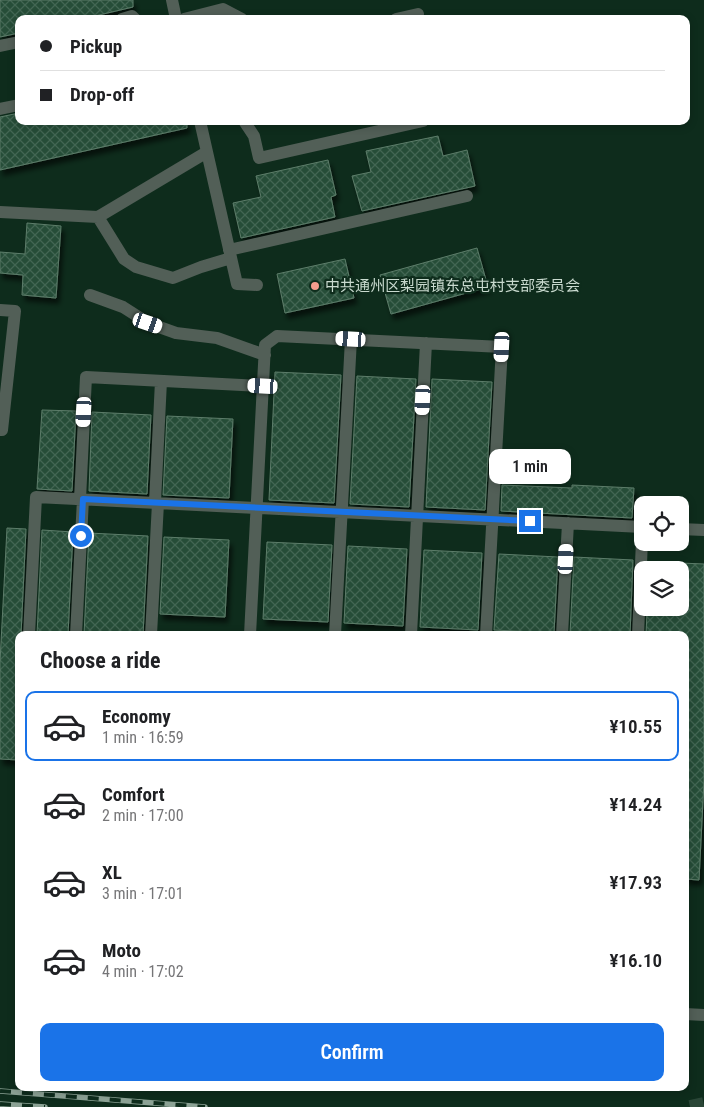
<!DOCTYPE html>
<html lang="en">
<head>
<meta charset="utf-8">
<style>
  :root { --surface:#fff; --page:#f6f6f6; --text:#202124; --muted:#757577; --line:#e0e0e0; --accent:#1a73e8 }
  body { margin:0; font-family:"Roboto Condensed","Noto Sans SC",sans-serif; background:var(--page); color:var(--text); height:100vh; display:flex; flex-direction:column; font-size:19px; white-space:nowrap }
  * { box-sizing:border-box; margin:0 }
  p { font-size:16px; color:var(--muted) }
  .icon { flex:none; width:28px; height:28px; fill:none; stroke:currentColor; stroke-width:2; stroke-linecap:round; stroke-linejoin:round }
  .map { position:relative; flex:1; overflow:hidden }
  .side { position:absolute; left:15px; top:631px; width:674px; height:460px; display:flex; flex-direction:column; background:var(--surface); border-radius:10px; box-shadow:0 2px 8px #0003 }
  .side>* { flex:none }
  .guide { position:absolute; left:15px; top:15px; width:675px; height:110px; border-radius:10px; box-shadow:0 2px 8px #0003; display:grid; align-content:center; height:110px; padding:0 25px; background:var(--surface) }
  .controls { position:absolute; left:634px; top:496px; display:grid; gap:10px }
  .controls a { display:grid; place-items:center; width:55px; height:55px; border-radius:10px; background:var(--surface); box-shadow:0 2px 8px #0003; font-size:25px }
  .end { position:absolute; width:22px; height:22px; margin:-11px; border:6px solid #1a73e8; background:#fff; box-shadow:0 0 0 2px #fff }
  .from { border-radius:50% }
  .bubble { position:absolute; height:35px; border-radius:10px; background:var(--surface); box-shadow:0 2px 8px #0003; font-size:16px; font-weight:600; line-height:35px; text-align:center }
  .car { position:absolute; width:15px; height:30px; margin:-15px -8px; border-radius:6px; box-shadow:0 0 4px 1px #0007; background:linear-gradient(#fff 24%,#345 0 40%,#fff 0 76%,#345 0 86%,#fff 0) }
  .guide b { display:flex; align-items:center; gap:18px; height:48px; font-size:19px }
  .guide b+b { border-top:1px solid var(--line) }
  .guide i { width:12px; height:12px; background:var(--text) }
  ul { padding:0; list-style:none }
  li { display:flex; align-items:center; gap:15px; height:70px; margin:0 10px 8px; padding:0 15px; border:2px solid transparent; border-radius:10px }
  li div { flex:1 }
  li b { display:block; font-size:19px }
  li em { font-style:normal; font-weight:600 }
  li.on { border-color:var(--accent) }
  li>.icon { width:45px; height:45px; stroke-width:1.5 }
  h2 { padding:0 25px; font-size:22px; line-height:60px }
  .action { display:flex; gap:10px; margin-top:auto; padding:10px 25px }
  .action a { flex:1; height:58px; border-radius:10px; background:var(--accent); color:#fff; font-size:20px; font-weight:600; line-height:58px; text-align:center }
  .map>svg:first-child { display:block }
  .building { fill:url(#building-cross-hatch); stroke:#5d7d6a; filter:url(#shadow) }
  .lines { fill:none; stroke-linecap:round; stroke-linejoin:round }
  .trunk-tunnel { stroke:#2a4637; stroke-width:14; stroke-dasharray:14 7; stroke-linecap:butt }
  .minor { stroke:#525f57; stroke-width:12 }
  .rail-casing { stroke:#8ca295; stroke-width:5.5 }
  .rail { stroke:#0e2c1c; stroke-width:4; stroke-dasharray:11; stroke-linecap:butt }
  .route { stroke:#1a73e8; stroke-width:6 }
  .poi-dot { fill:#f59d8e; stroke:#0e2c1c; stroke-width:2 }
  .labels { text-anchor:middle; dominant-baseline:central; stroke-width:4.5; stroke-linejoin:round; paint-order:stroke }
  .poi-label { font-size:15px; fill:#c9dacf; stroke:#0e2c1c; text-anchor:start }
</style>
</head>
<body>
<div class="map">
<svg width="704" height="1107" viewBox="0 0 704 1107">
  <defs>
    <pattern id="building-cross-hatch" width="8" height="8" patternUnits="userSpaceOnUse" patternTransform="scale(1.25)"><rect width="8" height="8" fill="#254d37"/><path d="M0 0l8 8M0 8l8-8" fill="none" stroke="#436653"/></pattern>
    <filter id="shadow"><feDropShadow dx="3" dy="5.5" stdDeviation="2.5" flood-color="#0009"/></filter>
  </defs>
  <rect width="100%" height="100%" fill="#0e2c1c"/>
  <path class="building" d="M0,0h133v7l-51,12h-63v14l-19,4z
    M19,113v8h168v7l-187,42v-53z
    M438,136l5,20 24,-6 8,36 -113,25 -10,-35 19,-4 -5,-21z
    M328,160l8,35 -5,2 4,20 -94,21 -8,-35 28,-6 -5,-21z
    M27,223l34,3 -5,72 -34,-3 1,-20 -23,-2v-21l25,2z
    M477,248l11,39 -97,27 -11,-39z
    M345,259l9,39 -69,15 -8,-39z
    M275,372l66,3 -7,128 -65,-3z
    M357,376l59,3 -7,128 -59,-3z
    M432,379l60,3 -7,128 -59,-3z
    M42,410l34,1 -4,80 -35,-2z
    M92,412l59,3 -4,79 -58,-3z
    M167,416l66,3 -4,79 -66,-3z
    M502,485l70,3v-3l62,3 -2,30 -131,-7z
    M7,528l19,1 -5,106h-2v125l-19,-1v-97z
    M42,530l31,2 -5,103h-31z
    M89,533l59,3 -5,99h-59z
    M164,537l65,3 -4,77 -65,-3z
    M267,542l65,3 -4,77 -65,-3z
    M348,546l59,3 -4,77 -59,-3z
    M424,550l58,3 -4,77 -58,-3z
    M499,554l59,3 -4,76 -60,-3z
    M574,557l59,3 -3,75 -60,-1z
    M680,563l24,1v217l-5,99 -14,-1v-244h-39l1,-23 33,2z"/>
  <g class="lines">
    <path class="trunk-tunnel" d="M690,1107l14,-3"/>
    <path class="minor" d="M172,0l4,19
      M122,19l10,-3 3,3
      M184,19l39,-10 19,10
      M396,19l22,-5
      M0,46l19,-4
      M0,109l19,-4
      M200,121l37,163 20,1
      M244,121l10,15 5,22 164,-37
      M0,212l98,5 109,-65
      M98,217l26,42 12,8 37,11 28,-11 30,-9
      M229,250l238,-54
      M90,295l33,12 25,16 28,10 41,5 48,17
      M0,310l15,1 -13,119h-2
      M80,499l6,-122 177,9
      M155,502l6,-121
      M680,529l24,1
      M29,635l7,-138 606,30
      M76,635l7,-136
      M151,635l7,-132
      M250,635l15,-290 12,-9 225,11 -16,288
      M335,635l16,-296
      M411,635l15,-292
      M562,635l6,-112
      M638,635l4,-95
      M685,1014l19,1"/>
    <g class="rail-casing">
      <path id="rail" d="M0,1091l205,16
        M0,1104l45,3"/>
    </g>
    <use href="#rail" class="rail"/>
  </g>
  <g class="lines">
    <path class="route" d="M81,536l2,-37 447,22"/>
  </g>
  <circle class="poi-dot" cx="315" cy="286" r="5"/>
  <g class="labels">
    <g class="poi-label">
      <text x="325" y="286">中共通州区梨园镇东总屯村支部委员会</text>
    </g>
  </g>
</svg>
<div class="controls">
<a><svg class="icon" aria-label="locate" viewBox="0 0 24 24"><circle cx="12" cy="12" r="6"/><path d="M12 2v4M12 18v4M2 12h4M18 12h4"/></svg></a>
<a><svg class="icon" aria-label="layers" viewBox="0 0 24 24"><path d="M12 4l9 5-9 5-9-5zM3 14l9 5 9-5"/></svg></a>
</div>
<i class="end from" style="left:81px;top:536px"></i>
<i class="end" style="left:530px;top:521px"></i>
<div class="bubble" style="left:489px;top:449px;width:82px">1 min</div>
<i class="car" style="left:148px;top:323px;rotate:109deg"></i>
<i class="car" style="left:351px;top:339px;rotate:273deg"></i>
<i class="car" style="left:502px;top:347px;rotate:183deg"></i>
<i class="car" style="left:263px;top:386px;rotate:273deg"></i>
<i class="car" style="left:423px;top:400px;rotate:183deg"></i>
<i class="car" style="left:84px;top:412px;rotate:183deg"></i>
<i class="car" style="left:566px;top:559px;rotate:3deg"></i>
<div class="guide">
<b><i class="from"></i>Pickup</b>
<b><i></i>Drop-off</b>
</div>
<section class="side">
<h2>Choose a ride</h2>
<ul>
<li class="on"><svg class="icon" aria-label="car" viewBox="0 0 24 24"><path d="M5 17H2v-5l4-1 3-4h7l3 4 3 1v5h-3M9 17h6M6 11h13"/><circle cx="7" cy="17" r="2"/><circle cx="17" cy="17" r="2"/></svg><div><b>Economy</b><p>1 min · 16:59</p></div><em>¥10.55</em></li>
<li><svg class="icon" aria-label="car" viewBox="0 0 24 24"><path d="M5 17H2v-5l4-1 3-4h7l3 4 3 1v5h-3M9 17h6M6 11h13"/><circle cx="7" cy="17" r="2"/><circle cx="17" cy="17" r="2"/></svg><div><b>Comfort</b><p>2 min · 17:00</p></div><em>¥14.24</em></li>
<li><svg class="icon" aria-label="car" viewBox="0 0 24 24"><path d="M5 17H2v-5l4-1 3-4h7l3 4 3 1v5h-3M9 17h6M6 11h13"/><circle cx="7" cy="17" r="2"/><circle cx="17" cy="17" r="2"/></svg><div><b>XL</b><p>3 min · 17:01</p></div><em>¥17.93</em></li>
<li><svg class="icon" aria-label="car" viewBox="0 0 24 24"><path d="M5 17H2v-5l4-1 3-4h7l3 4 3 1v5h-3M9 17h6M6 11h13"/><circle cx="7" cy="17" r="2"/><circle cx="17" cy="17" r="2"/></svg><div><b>Moto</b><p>4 min · 17:02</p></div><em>¥16.10</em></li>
</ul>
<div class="action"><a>Confirm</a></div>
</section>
</div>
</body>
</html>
